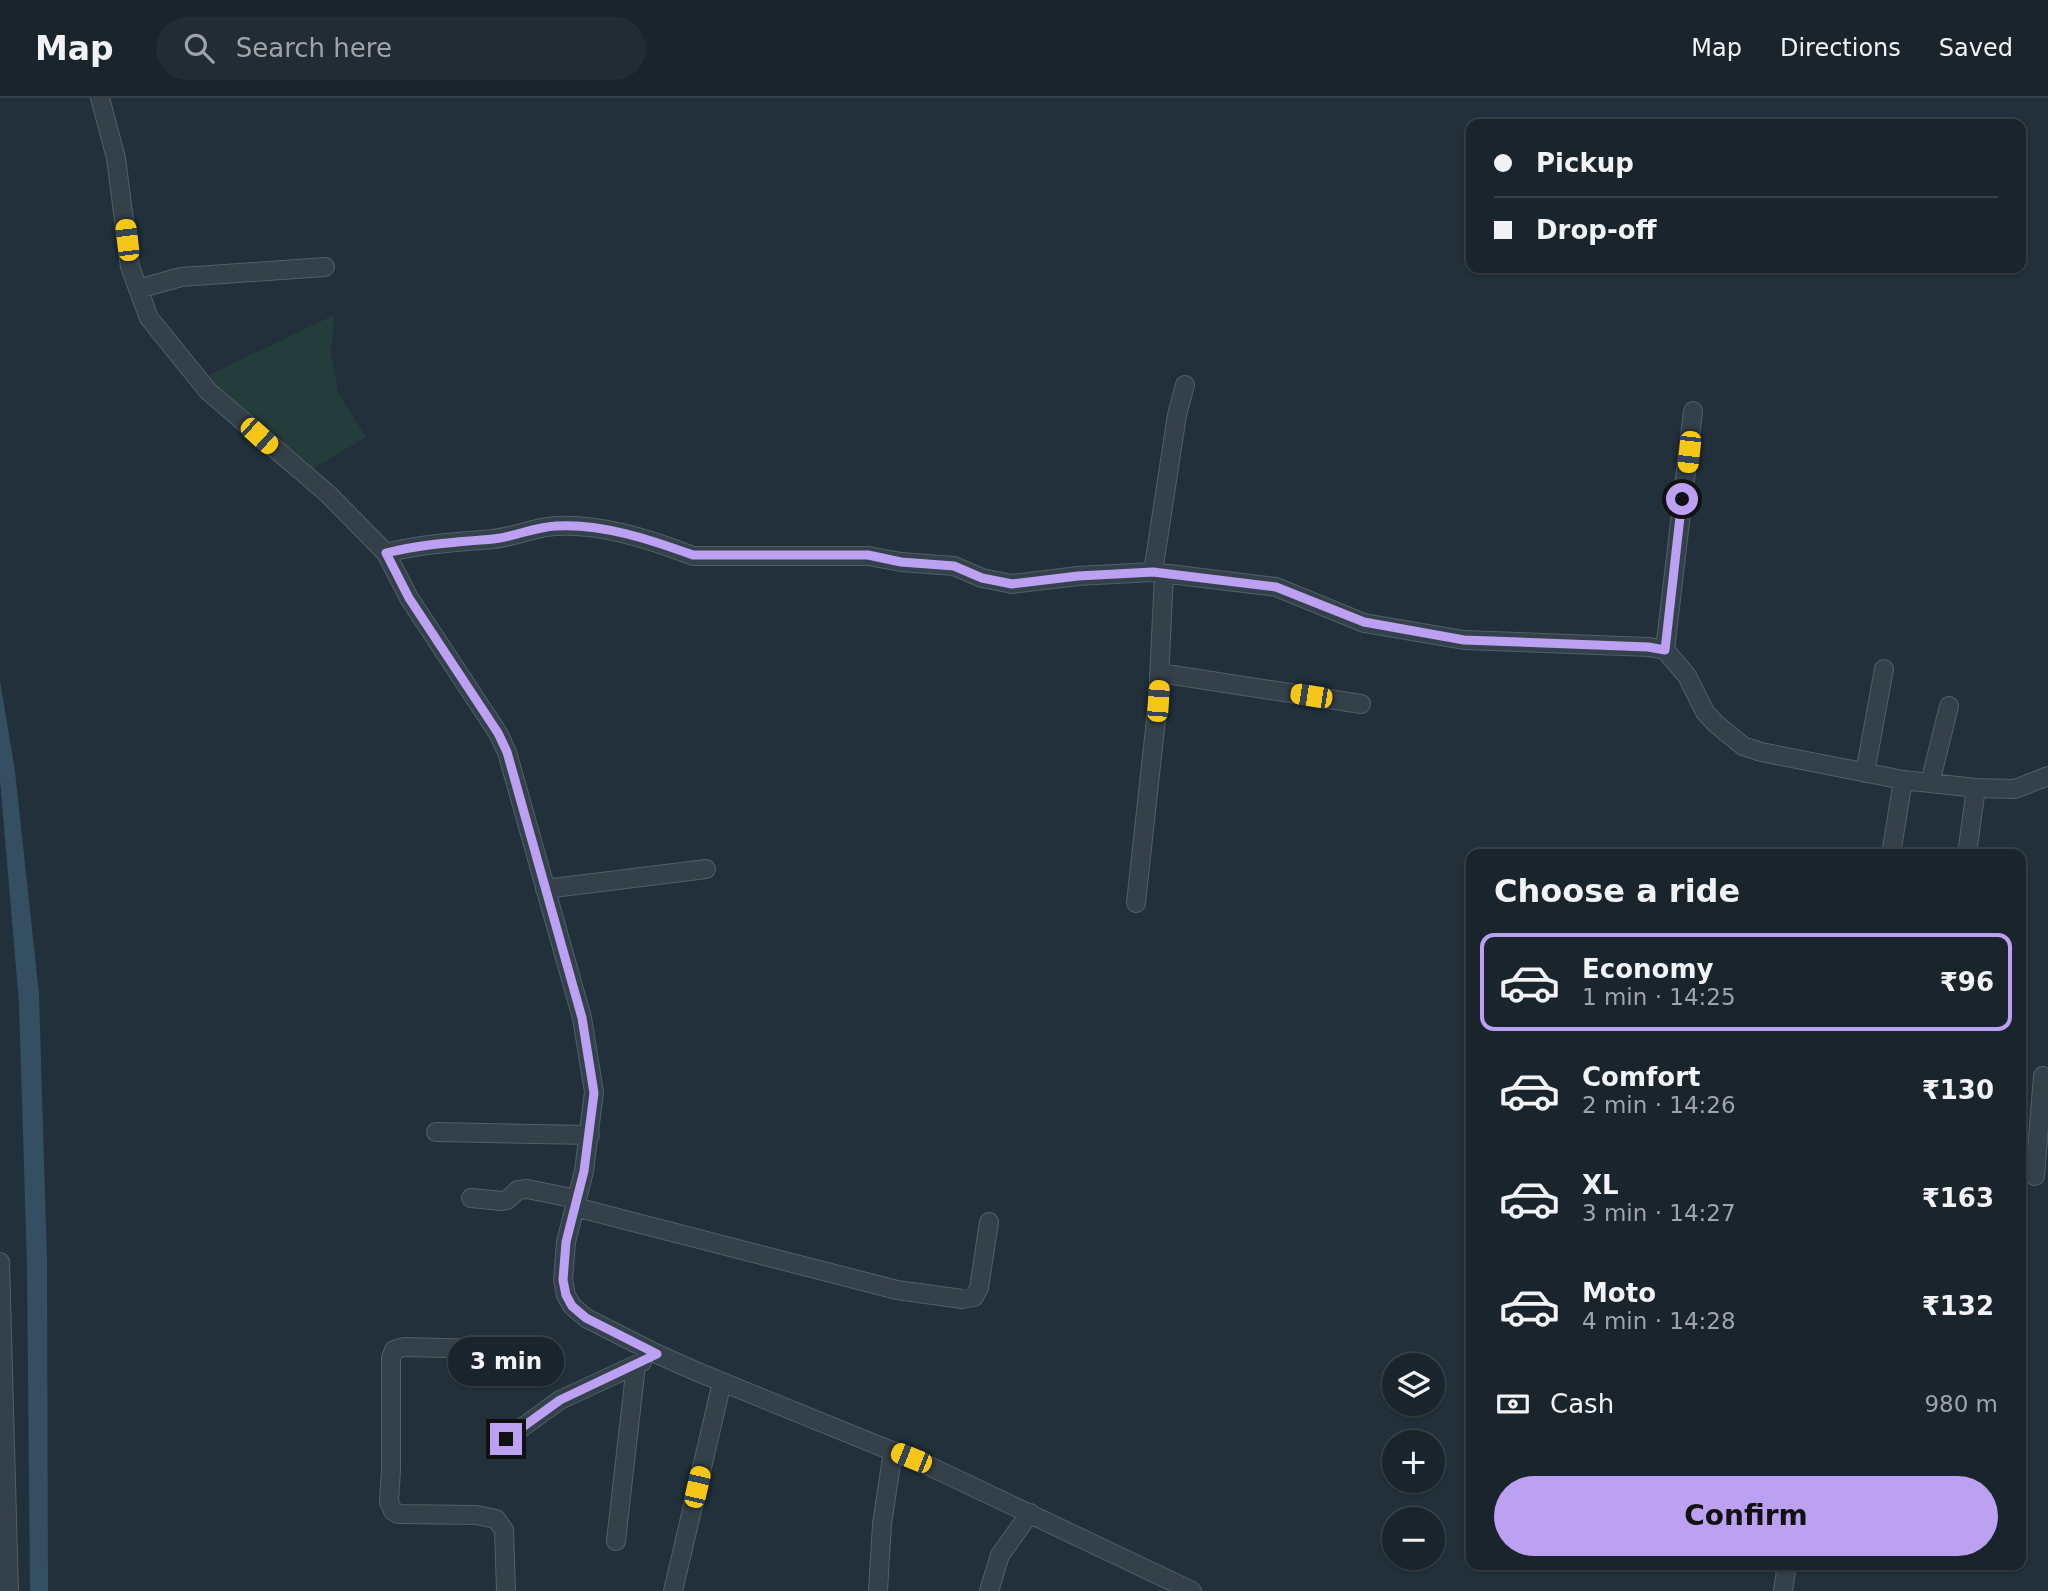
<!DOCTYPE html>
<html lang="en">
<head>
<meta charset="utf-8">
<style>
  :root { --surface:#19242c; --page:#222c34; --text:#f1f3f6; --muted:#9fa4a9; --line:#374148; --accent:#bca0f2 }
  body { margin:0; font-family:"DejaVu Sans",sans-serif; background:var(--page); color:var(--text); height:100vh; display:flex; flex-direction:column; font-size:26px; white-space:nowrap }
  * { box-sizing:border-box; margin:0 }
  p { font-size:23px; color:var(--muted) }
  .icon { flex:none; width:38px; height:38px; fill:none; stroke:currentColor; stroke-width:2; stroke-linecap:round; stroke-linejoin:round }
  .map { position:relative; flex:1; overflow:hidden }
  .panel { position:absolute; left:1466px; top:751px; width:560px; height:721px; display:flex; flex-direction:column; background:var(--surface); border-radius:14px; box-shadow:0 2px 5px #0004,0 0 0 2px var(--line) }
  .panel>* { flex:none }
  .hud { position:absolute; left:1466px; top:21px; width:560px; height:154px; border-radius:14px; box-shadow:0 2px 5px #0004,0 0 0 2px var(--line); display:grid; align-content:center; height:154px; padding:0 28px; background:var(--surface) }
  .tools { position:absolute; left:1382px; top:1255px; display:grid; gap:14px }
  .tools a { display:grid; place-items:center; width:63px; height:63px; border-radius:50%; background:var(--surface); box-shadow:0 2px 5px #0004,0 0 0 2px var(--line); font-size:35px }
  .end { position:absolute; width:32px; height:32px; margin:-16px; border:9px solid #bca0f2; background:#111; box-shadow:0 0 0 4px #111 }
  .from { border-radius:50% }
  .bubble { position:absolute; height:49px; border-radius:24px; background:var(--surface); box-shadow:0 2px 5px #0004,0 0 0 2px var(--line); font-size:23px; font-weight:800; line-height:49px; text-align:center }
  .car { position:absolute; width:21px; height:42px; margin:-21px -10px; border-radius:9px; box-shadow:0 0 5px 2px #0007; background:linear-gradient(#f5c518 24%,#345 0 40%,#f5c518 0 76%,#345 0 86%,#f5c518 0) }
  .hud b { display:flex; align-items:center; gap:24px; height:66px; font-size:26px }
  .hud b+b { border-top:2px solid var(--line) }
  .hud i { width:18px; height:18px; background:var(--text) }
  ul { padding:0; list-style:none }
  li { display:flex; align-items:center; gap:21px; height:98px; margin:0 14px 10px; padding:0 14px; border:4px solid transparent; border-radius:14px }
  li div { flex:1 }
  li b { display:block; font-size:26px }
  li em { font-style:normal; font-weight:800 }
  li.selected { border-color:var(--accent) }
  li>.icon { width:63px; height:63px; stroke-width:1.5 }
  h2 { padding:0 28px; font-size:32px; line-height:84px }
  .pay { display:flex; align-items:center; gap:18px; height:77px; padding:0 28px; font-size:26px }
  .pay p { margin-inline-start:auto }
  .action { display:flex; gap:14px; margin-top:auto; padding:14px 28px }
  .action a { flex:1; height:80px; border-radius:42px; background:var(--accent); color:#111; font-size:28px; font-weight:800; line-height:80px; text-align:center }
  header { display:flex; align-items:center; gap:42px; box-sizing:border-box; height:98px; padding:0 35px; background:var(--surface); border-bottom:2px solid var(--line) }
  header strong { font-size:33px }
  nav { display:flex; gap:38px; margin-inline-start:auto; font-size:24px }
  .search { width:490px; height:63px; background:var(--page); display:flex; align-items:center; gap:18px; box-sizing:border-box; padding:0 24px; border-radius:38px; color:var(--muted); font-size:26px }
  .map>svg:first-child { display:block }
  .green { fill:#243d3b }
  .water { fill:#344f62 }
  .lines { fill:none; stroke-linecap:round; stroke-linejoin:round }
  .minor-casing { stroke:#525f68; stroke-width:20 }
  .minor { stroke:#35414a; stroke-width:18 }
  .route { stroke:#bca0f2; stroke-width:9 }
</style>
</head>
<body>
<header>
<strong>Map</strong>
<div class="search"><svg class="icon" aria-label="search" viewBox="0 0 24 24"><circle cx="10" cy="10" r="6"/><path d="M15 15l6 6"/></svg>Search here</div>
<nav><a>Map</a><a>Directions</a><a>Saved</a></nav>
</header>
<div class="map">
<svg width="2048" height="1493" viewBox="0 0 2048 1493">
  <rect width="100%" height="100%" fill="#21303a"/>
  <path class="green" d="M334,217l-3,38 7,40 28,44 -52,31 -109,-91z"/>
  <path class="water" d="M0,583l15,90 24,223 8,266 1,331h-18l-3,-324 -8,-264 -19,-223z"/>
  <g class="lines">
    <g class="minor-casing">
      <path id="minor" d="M100,0l16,60 14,109 19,51 59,73 120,103 58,59 23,45 89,135 9,19 75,266 12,74 -10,79 -18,71 -3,38 3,15 6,11 14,12 71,36 43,19 229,93 263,125
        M138,191l43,-12 144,-10
        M1693,313l-28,239 22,26 18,36 11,12 27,22 18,6 142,28 73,8 39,1 33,-13
        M386,455c35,-9 70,-11 107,-14 21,-2 42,-12 63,-13 44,-3 97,14 137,30h175l33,6 53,4 28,12 30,6 66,-8 75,-4 123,15 88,36 100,17 185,7 16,3
        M1153,474l24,-157 8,-30
        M1160,575l201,31
        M1865,675l19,-104
        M1930,685l19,-77
        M1891,756l12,-74
        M1967,756l9,-66
        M545,791l161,-20
        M1136,805l22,-202 6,-127
        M436,1034l154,3
        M2035,1078l8,-100
        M471,1100l31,3 5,-1 11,-10 9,-1 50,10
        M575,1109l322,83 65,9 12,-2 5,-9 10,-66
        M0,1164l9,329
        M483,1251l-79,-2 -10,3 -3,8v112l-2,32 4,9 5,3 78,1 20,4 8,11 2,61
        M506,1341l54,-39 82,-38
        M616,1443l20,-176
        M673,1493l49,-209
        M878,1493l4,-67 11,-73
        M989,1493l11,-36 30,-42
        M1783,1493l4,-27"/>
    </g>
    <use href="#minor" class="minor"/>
  </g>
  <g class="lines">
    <path class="route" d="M506,1341l54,-39 97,-46 -71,-36 -14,-12 -6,-11 -3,-15 3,-38 18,-71 10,-78 -12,-75 -75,-266 -9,-19 -89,-135 -23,-45c35,-9 70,-11 107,-14 21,-2 41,-12 63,-13 46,-3 95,14 137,29h175l33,7 53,4 28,12 30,6 66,-8 75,-4 123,15 88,35 100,18 184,7 17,3 17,-151"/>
  </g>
</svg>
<div class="tools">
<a><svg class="icon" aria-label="layers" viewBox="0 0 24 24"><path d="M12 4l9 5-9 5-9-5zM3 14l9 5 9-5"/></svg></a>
<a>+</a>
<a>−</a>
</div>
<i class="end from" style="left:1682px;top:401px"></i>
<i class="end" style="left:506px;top:1341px"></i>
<div class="bubble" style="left:448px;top:1239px;width:116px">3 min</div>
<i class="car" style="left:127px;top:142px;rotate:353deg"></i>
<i class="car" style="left:259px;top:338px;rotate:132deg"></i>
<i class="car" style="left:1689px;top:354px;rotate:186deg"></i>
<i class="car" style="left:1311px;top:598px;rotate:279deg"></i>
<i class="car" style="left:1158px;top:603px;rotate:4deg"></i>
<i class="car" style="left:911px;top:1360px;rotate:292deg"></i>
<i class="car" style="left:697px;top:1389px;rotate:13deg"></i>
<div class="hud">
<b><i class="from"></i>Pickup</b>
<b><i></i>Drop-off</b>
</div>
<section class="panel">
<h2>Choose a ride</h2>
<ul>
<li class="selected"><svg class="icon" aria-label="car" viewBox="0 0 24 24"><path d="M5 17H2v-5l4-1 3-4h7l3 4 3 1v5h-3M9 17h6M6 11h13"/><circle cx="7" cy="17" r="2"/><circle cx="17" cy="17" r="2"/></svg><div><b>Economy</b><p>1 min · 14:25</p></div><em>₹96</em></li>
<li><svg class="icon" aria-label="car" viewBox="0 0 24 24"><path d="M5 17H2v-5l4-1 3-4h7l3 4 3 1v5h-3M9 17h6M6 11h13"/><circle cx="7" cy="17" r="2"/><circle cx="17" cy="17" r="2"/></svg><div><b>Comfort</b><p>2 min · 14:26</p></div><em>₹130</em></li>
<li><svg class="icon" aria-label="car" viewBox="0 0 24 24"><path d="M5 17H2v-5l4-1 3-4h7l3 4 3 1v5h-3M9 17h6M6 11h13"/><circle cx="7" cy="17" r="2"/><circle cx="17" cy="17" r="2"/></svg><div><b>XL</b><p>3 min · 14:27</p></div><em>₹163</em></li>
<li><svg class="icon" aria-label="car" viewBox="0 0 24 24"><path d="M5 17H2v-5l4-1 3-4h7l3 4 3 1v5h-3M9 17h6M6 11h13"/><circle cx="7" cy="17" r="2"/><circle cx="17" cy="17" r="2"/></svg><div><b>Moto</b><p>4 min · 14:28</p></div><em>₹132</em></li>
</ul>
<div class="pay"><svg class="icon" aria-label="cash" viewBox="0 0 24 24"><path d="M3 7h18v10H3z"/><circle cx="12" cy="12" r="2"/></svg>Cash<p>980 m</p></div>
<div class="action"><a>Confirm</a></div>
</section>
</div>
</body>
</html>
